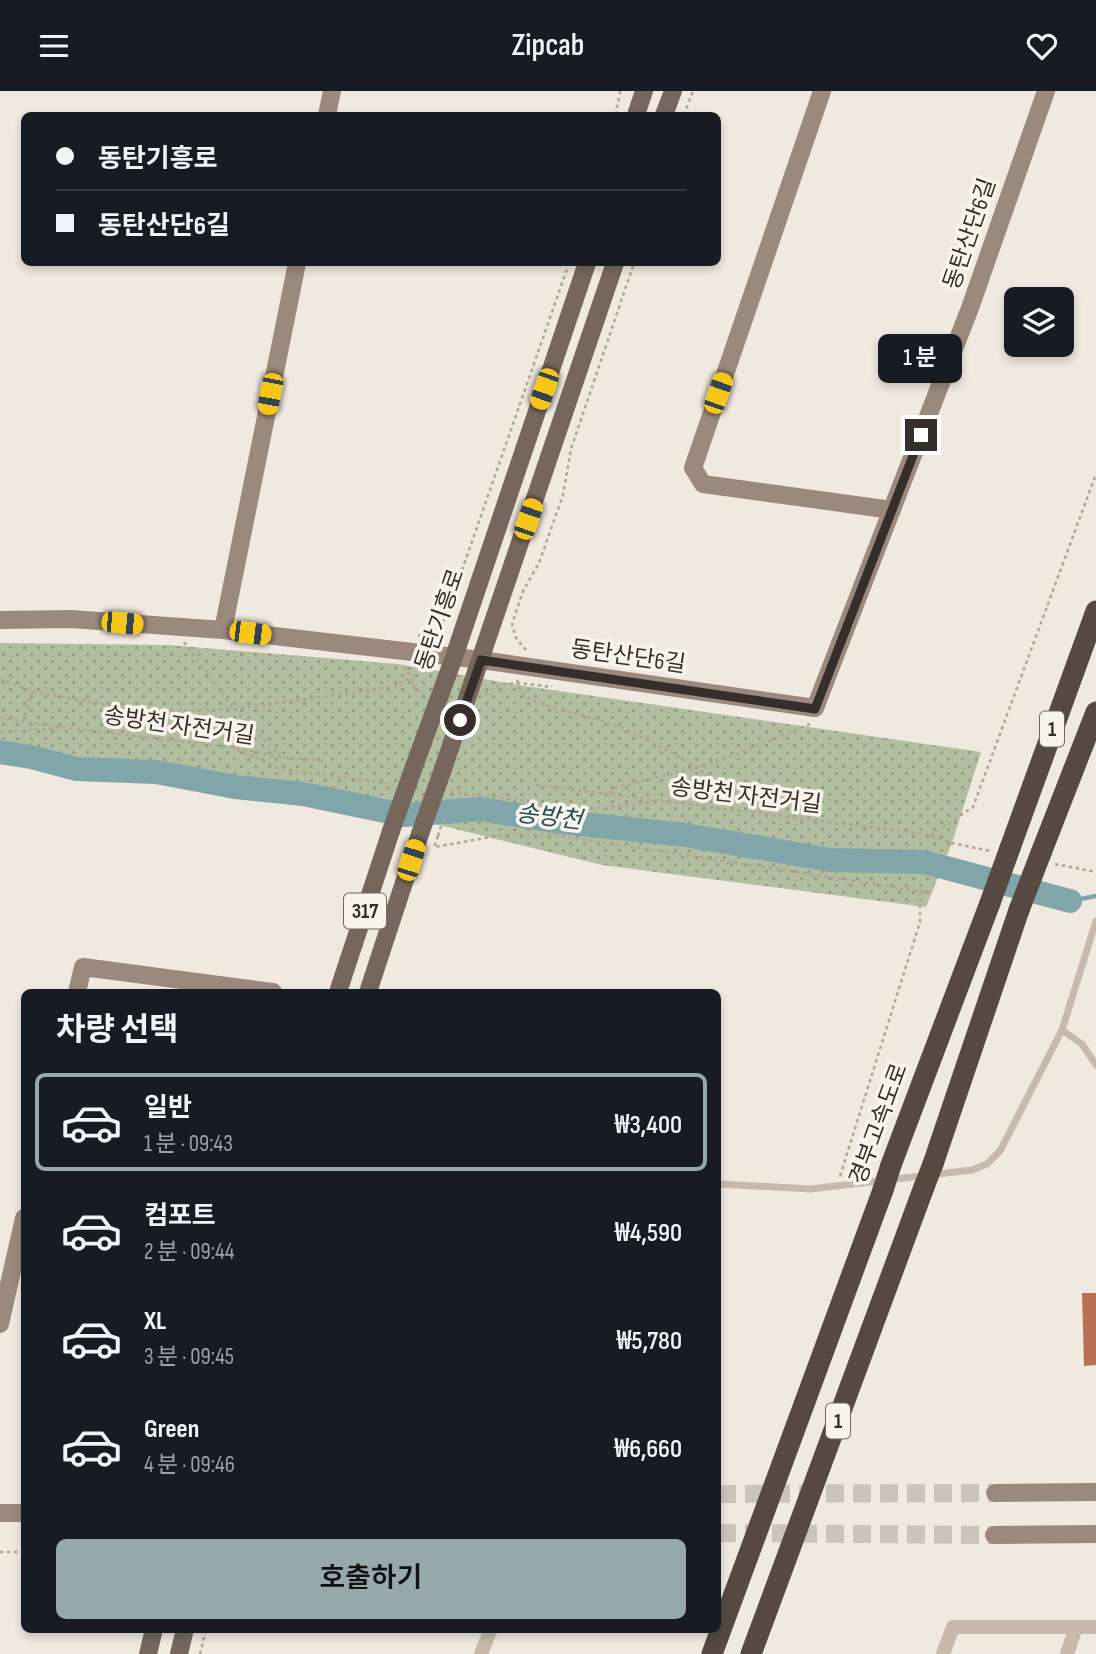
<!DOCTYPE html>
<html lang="ko">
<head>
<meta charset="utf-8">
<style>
  :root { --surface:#171b24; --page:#242831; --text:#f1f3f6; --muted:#9ea1a6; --line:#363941; --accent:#95a9ad }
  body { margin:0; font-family:"Sofia Sans Condensed","Noto Sans KR",sans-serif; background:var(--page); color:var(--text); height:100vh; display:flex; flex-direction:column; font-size:26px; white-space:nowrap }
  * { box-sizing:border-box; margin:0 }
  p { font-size:23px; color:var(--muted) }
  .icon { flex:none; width:38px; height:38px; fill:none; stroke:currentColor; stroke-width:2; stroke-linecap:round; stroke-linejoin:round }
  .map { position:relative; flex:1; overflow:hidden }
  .panel { position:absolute; left:21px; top:898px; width:700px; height:644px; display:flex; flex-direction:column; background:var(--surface); border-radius:10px; box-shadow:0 4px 10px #0003 }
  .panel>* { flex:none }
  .guide { position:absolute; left:21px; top:21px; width:700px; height:154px; border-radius:10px; box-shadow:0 4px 10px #0003; display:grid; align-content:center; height:154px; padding:0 35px; background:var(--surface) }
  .controls { position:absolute; left:1004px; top:196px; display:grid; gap:14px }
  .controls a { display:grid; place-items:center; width:70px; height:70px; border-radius:10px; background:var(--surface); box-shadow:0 4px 10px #0003; font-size:35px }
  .end { position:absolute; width:32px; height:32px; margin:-16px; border:9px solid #362e2a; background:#fff; box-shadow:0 0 0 4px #fff }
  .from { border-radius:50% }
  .bubble { position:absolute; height:49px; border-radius:10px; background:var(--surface); box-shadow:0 4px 10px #0003; font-size:23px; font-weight:600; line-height:49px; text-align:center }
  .car { position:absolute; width:21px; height:42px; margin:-21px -10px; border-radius:9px; box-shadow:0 0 5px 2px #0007; background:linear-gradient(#f5c518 24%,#345 0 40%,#f5c518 0 76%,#345 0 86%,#f5c518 0) }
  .guide b { display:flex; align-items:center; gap:24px; height:66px; font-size:26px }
  .guide b+b { border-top:2px solid var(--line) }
  .guide i { width:18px; height:18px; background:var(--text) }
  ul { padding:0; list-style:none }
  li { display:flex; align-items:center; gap:21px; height:98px; margin:0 14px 10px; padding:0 21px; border:4px solid transparent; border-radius:10px }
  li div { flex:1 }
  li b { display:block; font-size:26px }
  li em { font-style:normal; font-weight:600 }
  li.on { border-color:var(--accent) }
  li>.icon { width:63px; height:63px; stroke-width:1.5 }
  h2 { padding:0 35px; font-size:32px; line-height:84px }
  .action { display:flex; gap:14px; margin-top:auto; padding:14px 35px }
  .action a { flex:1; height:80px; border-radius:10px; background:var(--accent); color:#111; font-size:28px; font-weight:600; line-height:80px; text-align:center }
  header { display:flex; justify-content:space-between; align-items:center; height:91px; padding:0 35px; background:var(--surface); font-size:32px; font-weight:600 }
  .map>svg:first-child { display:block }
  .park { fill:url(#park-dots) }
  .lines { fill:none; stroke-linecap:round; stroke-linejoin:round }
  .stream { stroke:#81a6aa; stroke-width:4.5 }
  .river { stroke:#81a6aa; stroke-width:24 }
  .building { fill:#b97153 }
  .secondary-tunnel { stroke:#cbc4bb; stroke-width:18; stroke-dasharray:18 9; stroke-linecap:butt }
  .path { stroke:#b3a496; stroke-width:2.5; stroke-dasharray:3.5 3.5; stroke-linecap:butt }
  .lane { stroke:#c7baac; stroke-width:7 }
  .street { stroke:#c7baac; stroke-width:14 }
  .secondary { stroke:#9b897d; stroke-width:18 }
  .primary { stroke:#76675d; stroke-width:18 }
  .highway { stroke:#564942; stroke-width:21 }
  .path-bridge { stroke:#b3a496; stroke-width:2.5; stroke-dasharray:3.5 3.5; stroke-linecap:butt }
  .primary-bridge { stroke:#76675d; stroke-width:18 }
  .highway-bridge { stroke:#564942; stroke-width:21 }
  .route { stroke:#362e2a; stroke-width:9 }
  .labels { text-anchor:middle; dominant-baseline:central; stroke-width:7; stroke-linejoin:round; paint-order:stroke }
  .shield { fill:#f8f3eb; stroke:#706964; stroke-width:2 }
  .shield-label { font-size:21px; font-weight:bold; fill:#362e2a }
  .street-label { font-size:23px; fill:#362e2a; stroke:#f8f3eb }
  .water-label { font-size:24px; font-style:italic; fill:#244e53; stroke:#f8f3eb }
</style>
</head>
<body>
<header><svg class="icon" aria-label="menu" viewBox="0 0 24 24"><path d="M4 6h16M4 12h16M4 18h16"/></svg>Zipcab<svg class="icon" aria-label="heart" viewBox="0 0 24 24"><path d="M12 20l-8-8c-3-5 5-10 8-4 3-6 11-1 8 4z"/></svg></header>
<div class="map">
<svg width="1096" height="1563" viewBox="0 0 1096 1563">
  <defs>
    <pattern id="park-dots" width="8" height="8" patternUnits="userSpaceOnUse" patternTransform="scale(1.75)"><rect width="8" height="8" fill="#b2bea0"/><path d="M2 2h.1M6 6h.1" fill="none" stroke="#929b83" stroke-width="1.8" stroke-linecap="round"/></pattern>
  </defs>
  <rect width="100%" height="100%" fill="#f0e9df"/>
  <path class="park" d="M0,552l169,2 229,19 127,22 456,66 -29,91 -26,64 -324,-42 -224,-55 -347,-53 -31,3z"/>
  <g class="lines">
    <path class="stream" d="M1070,810l26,-5"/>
    <path class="river" d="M0,661l31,5 45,12 80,3 79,15 68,7 101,21 76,-6 73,12 132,14 146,25 93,2 146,39"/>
  </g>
  <path class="building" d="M1082,1202h14v72l-12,1z"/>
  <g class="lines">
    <path class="secondary-tunnel" d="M718,1403l277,-1
      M718,1442l276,2"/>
    <path class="path" d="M616,24l4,-24
      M684,24l9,-24
      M418,545c11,-3 20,-9 27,-17l122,-350
      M184,551l50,67 47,48
      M526,559l-10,-12 -4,-14 11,-33 16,-28 24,-68 8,-46 63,-186
      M406,576l-1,2 7,8 2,12 10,2
      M0,588l32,12 112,21 90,-3 158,-22 20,-10
      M518,589l-1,3c2,4 5,10 9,13 12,10 59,19 76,25 60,20 112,59 163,93
      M485,604c16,-19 45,-10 67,-8
      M0,627l70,10 159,19
      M23,631l9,-31
      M0,641l63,-4
      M230,656l51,22 111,15
      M236,657l45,9 45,4
      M536,694l395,50 21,8 38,8
      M451,701l138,17 64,-7
      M611,703l3,-6 81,-20 40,-13 75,-31
      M931,744l42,-28 123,-333
      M438,745l-4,11 75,-13 45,1 379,58
      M1055,773l41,8
      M840,1085l80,-254v-31
      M0,1461h24
      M200,1563l6,-25"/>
    <path class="lane" d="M1062,939l34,-109
      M718,1093l93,5 161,-19 15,-6 13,-13 62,-121 20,14 14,21"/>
    <path class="street" d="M481,1563l10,-25
      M943,1563l10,-27h143
      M1067,1563l9,-27"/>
    <path class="secondary" d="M822,0l-129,377 10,16 189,26
      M327,24l5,-24
      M0,529l71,-1 152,11 258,30 334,48 155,-400 76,-217
      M223,539l74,-367
      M77,901l6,-25 190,25
      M0,1233l24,-106
      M995,1402l101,-1
      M0,1422h24
      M994,1444l102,-1"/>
    <path class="primary" d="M636,24l8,-24
      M664,24l9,-24
      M415,673l39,-107 133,-394
      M443,678l172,-506
      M338,901l53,-161
      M368,901l52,-158
      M148,1563l6,-25
      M179,1563l6,-25"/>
    <path class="highway" d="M1010,757l86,-237
      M1041,762l55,-141
      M933,1073l86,-254
      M891,1074l99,-262
      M712,1563l171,-464
      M751,1563l173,-467"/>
    <path class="path-bridge" d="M438,745l6,-20"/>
    <path class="primary-bridge" d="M391,740l24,-67
      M420,743l23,-65"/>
    <path class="highway-bridge" d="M990,812l20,-55
      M1019,819l22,-57
      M924,1096l9,-23
      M883,1099l8,-25"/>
  </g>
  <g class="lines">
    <path class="route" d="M460,629l21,-60 334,49 106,-274"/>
  </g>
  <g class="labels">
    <g class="shield">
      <rect x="1040" y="620.5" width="24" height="35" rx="5"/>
      <rect x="344" y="802.5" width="42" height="35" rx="5"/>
      <rect x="826" y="1312.5" width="24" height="35" rx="5"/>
    </g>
    <g class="shield-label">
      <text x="1052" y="638">1</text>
      <text x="365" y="820">317</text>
      <text x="838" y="1330">1</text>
    </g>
    <g class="street-label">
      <text transform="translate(970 143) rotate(-71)">동탄산단6길</text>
      <text transform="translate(440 529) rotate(-71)">동탄기흥로</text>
      <text transform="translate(628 566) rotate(8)">동탄산단6길</text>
      <text transform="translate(179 635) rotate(8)">송방천 자전거길</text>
      <text transform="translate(746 705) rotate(7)">송방천 자전거길</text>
      <text transform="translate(879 1033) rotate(-70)">경부고속도로</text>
    </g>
    <g class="water-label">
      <text transform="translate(549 726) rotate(7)">송방천</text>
    </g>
  </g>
</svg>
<div class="controls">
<a><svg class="icon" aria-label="layers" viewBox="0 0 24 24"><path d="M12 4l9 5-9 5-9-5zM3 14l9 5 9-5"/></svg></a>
</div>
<i class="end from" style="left:460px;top:629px"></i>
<i class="end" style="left:921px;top:344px"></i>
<div class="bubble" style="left:878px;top:243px;width:84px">1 분</div>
<i class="car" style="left:544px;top:298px;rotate:199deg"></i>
<i class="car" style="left:718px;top:302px;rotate:19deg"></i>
<i class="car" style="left:270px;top:303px;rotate:191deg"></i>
<i class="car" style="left:528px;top:428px;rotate:19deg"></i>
<i class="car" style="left:122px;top:532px;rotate:95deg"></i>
<i class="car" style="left:250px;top:542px;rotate:97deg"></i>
<i class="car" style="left:411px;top:769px;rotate:18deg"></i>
<div class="guide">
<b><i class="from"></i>동탄기흥로</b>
<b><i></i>동탄산단6길</b>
</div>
<section class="panel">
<h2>차량 선택</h2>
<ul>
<li class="on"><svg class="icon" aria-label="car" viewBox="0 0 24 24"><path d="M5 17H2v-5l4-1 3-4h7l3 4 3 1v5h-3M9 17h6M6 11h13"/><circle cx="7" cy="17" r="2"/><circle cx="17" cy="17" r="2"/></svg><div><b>일반</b><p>1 분 · 09:43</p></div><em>₩3,400</em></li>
<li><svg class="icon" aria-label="car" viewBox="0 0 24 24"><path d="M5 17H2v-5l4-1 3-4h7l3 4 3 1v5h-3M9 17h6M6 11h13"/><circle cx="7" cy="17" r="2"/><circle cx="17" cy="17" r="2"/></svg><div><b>컴포트</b><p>2 분 · 09:44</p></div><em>₩4,590</em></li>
<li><svg class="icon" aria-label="car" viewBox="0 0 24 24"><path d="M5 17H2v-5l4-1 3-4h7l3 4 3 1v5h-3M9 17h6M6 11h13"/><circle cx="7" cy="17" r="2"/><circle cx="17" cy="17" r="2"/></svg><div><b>XL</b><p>3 분 · 09:45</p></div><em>₩5,780</em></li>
<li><svg class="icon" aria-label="car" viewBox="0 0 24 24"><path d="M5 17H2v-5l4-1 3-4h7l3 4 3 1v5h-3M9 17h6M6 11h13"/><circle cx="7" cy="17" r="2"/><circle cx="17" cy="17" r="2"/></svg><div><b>Green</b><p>4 분 · 09:46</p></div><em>₩6,660</em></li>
</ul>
<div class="action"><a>호출하기</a></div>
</section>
</div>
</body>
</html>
